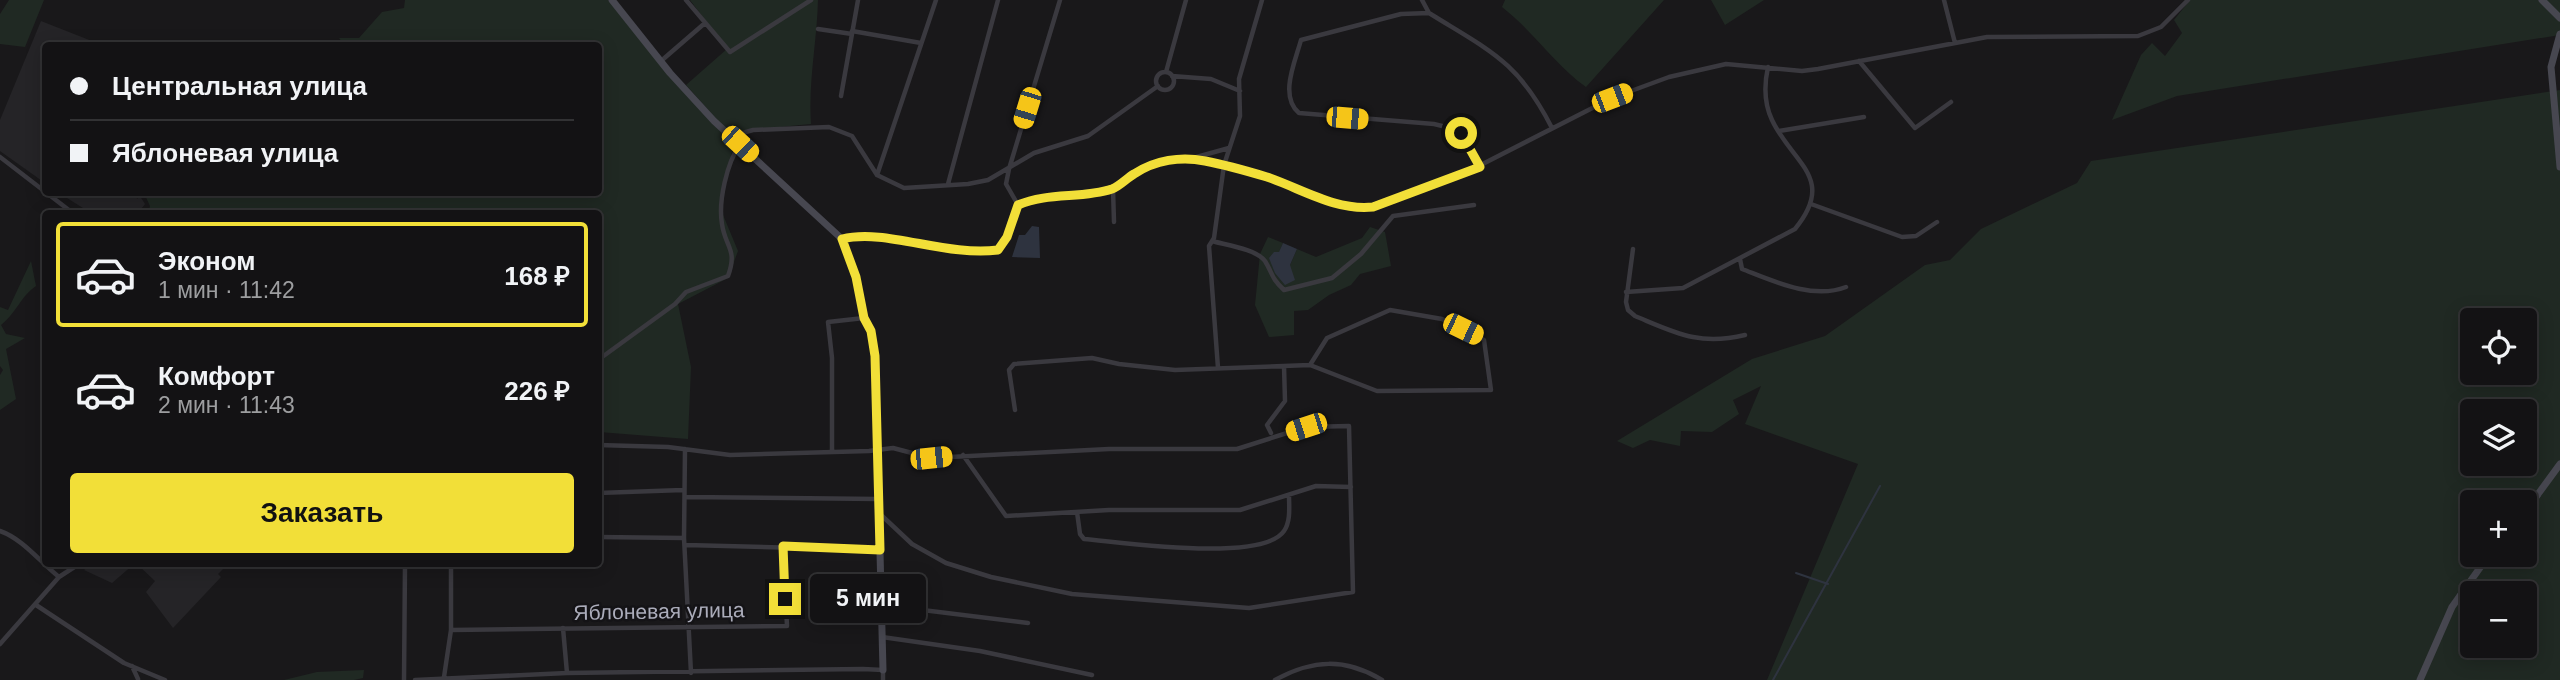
<!DOCTYPE html>
<html lang="ru">
<head>
<meta charset="utf-8">
<style>
  :root { --surface:#131214; --page:#1c1b1d; --text:#f1f3f6; --muted:#9d9ea0; --line:#323234; --accent:#f2df38 }
  body { margin:0; font-family:Helvetica,sans-serif; background:var(--page); color:var(--text); height:100vh; display:flex; flex-direction:column; font-size:26px; white-space:nowrap }
  * { box-sizing:border-box; margin:0 }
  p { font-size:23px; color:var(--muted) }
  .icon { flex:none; width:38px; height:38px; fill:none; stroke:currentColor; stroke-width:2; stroke-linecap:round; stroke-linejoin:round }
  .map { position:relative; flex:1; overflow:hidden }
  .drawer { position:absolute; left:42px; top:210px; width:560px; height:357px; display:flex; flex-direction:column; background:var(--surface); border-radius:7px; box-shadow:0 4px 18px #0003,0 0 0 2px var(--line) }
  .drawer>* { flex:none }
  .guide { position:absolute; left:42px; top:42px; width:560px; height:154px; border-radius:7px; box-shadow:0 4px 18px #0003,0 0 0 2px var(--line); display:grid; align-content:center; height:154px; padding:0 28px; background:var(--surface) }
  .buttons { position:absolute; left:2460px; top:308px; display:grid; gap:14px }
  .buttons a { display:grid; place-items:center; width:77px; height:77px; border-radius:7px; background:var(--surface); box-shadow:0 4px 18px #0003,0 0 0 2px var(--line); font-size:35px }
  .end { position:absolute; width:32px; height:32px; margin:-16px; border:9px solid #f2df38; background:#111; box-shadow:0 0 0 4px #111 }
  .from { border-radius:50% }
  .bubble { position:absolute; height:49px; border-radius:7px; background:var(--surface); box-shadow:0 4px 18px #0003,0 0 0 2px var(--line); font-size:23px; font-weight:700; line-height:49px; text-align:center }
  .car { position:absolute; width:21px; height:42px; margin:-21px -10px; border-radius:9px; box-shadow:0 0 5px 2px #0007; background:linear-gradient(#f5c518 24%,#345 0 40%,#f5c518 0 76%,#345 0 86%,#f5c518 0) }
  .guide b { display:flex; align-items:center; gap:24px; height:66px; font-size:26px }
  .guide b+b { border-top:2px solid var(--line) }
  .guide i { width:18px; height:18px; background:var(--text) }
  ul { padding:12px 0 0; list-style:none }
  li { display:flex; align-items:center; gap:21px; height:105px; margin:0 14px 10px; padding:0 14px; border:4px solid transparent; border-radius:7px }
  li div { flex:1 }
  li b { display:block; font-size:26px }
  li em { font-style:normal; font-weight:700 }
  li.on { border-color:var(--accent) }
  li>.icon { width:63px; height:63px; stroke-width:1.5 }
  .primary-button { display:flex; gap:14px; margin-top:auto; padding:14px 28px }
  .primary-button a { flex:1; height:80px; border-radius:7px; background:var(--accent); color:#111; font-size:28px; font-weight:700; line-height:80px; text-align:center }
  .map>svg:first-child { display:block }
  .built { fill:#252427 }
  .green { fill:#202923; fill-rule:evenodd }
  .water { fill:#2e333f }
  .lines { fill:none; stroke-linecap:round; stroke-linejoin:round }
  .stream { stroke:#2e333f; stroke-width:2 }
  .street { stroke:#3a393f; stroke-width:4.5 }
  .secondary { stroke:#474750; stroke-width:7 }
  .route { stroke:#f2df38; stroke-width:9 }
  .labels { text-anchor:middle; dominant-baseline:central; stroke-width:5; stroke-linejoin:round; paint-order:stroke }
  .street-label { font-size:21px; fill:#abacba; stroke:#141316 }
</style>
</head>
<body>
<div class="map">
<svg width="2560" height="680" viewBox="0 0 2560 680">
  <rect width="100%" height="100%" fill="#19181a"/>
  <path class="built" d="M41,21l61,24 -56,1 -1,137 -45,-32v-31z
    M59,193h70l9,6 -4,-6h4l7,11 -7,9h-47z
    M91,564h43l-22,19 -28,-13z
    M137,564h91l-10,10 3,3 -48,51 -27,-36 9,-11z"/>
  <path class="green" d="M9,0h35l-19,47 -25,-3v-30z
    M405,0h203l62,76 64,65 -13,69 17,41 -10,27 -50,26 13,63 -3,72 -89,-7 -1,-218h-450l2,-8 -6,-13 454,-1v-146h-253l-6,-8h20l23,-26 22,-4z
    M690,0h128c-1,41 -10,83 -7,124l-83,8 -42,-47 41,-36z
    M1505,0h159l-78,87c-32,-23 -53,-56 -84,-80z
    M1711,0h53l-39,25z
    M2190,0h370v35l-383,61 -65,24 29,-65 11,-12 13,13 17,-23 -8,-13z
    M2560,90v590h-793l91,-216 -113,-40 16,-38 -28,14 6,14 -27,18 -31,-1 -1,15 -30,-6 -17,8 -16,-7 135,-82 73,-23 100,-71 25,-5 31,-31 96,-46 14,-22zM2473,320h52v53h-52zM2473,411h52v53h-52zM2473,502h52v53h-52zM2473,593h52v53h-52z
    M1370,227l15,5 6,34 -31,8 -9,11 -22,10 -21,15 -14,1v24l-25,2 -14,-32 5,-51 8,-17 15,6 -4,10 11,12 7,-16 19,8 46,-19z
    M31,261l5,25c-15,10 -19,26 -35,39l5,9 19,4 -19,11 10,50 -16,11v-35l3,-5 -3,-4v-59l8,3z
    M364,670l-1,8 -9,2h-70l33,-8z"/>
  <path class="water" d="M1032,226l7,1 1,31 -28,-1 7,-22h6z
    M1283,243l14,6 -7,16 5,15 -10,5 -10,-12 -6,-15 5,-6h5z"/>
  <g class="lines">
    <path class="stream" d="M1796,573l32,11
      M1773,680l107,-194"/>
    <path class="street" d="M686,0l44,52 81,-52
      M1422,0l7,13c61,38 89,48 123,115
      M1944,0l11,43
      M1429,13l-28,1 -100,26c-6,22 -22,56 -2,73l135,11c27,5 34,18 45,42
      M818,29l34,5
      M852,31l69,12
      M661,61l44,-38
      M1859,61l56,67 36,-26
      M1166,72l20,-72
      M1156 81a9 9 0 1 1 18 0a9 9 0 1 1-18 0Z
      M1172,76l39,3 29,12
      M841,96l17,-96
      M1779,131l85,-14
      M732,136l21,-6 76,-3 23,9 25,39 27,13 64,-4 20,-4 46,-27 54,-17 70,-50
      M0,157l74,57
      M1193,158l36,-10
      M1184,159l18,1 65,17 74,29 13,3 19,-2 90,-33 149,-76 57,-21 57,-13 76,7 16,-2 169,-32 151,-1 23,-9 27,-27
      M877,175l59,-175
      M948,184l50,-184
      M1113,189l1,33
      M1811,204l91,33 14,-1 21,-14
      M1018,205l-12,-21 3,-15 51,-169
      M842,239l28,-4 76,15h52l9,-13 11,-32 30,-9 65,-7 40,-25 32,-5
      M1212,241c14,4 44,8 53,20 8,13 6,17 19,29l48,-12 29,-24 32,-38 81,-11
      M1633,249l-7,53 2,8 7,6c41,17 64,30 110,19
      M1740,259l2,10c31,12 71,31 104,18
      M1626,292l57,-4 112,-59c42,-51 -3,-66 -23,-109 -8,-17 -8,-35 -4,-53
      M598,360l77,-56 11,-12 42,-16c10,-27 -3,-29 -6,-52 -4,-23 5,-61 18,-80
      M1218,368l-9,-122 5,-8 10,-73 16,-49 -1,-37 23,-79
      M1015,410l-6,-40 5,-6 78,-6 27,6 56,6 135,-5 67,26 114,-1 -7,-50 -42,-21 -52,-9 -63,28 -17,27
      M1271,433l-4,-8 18,-24 -1,-35
      M598,445l70,2 62,8 139,-4 24,-3 38,10 178,-9h128l69,-22 43,-1 4,166 -104,16 -177,-14 -81,-17 -45,-14 -34,-19 -33,-31
      M685,449l-1,89 7,135
      M832,450v-92l-4,-36 36,-4
      M963,455l43,61 103,-6h131l76,-24 35,1
      M598,493l85,-3
      M685,497l193,2
      M1077,512l3,22 4,5c37,3 178,24 200,-8 7,-10 5,-25 5,-36
      M0,531c23,8 40,31 59,46
      M598,537l86,1
      M686,545l194,5
      M36,605l88,58 41,17
      M882,605l146,18
      M563,628l4,45
      M451,630l336,-4 -4,-80
      M882,637l98,14 112,24
      M0,644l59,-67 20,-13
      M132,666l6,13
      M444,677l7,-47v-66
      M404,680l1,-116
      M415,680l152,-7 296,-4 20,1v10
      M1275,680c38,-21 70,-22 107,0"/>
    <path class="secondary" d="M612,0l58,73 44,48 128,118 14,38 8,41 7,13 4,25 8,314
      M2542,0l18,18
      M2560,34l-9,33 9,100
      M2525,512l35,-48
      M2420,680l32,-73 37,-52"/>
  </g>
  <g class="lines">
    <path class="route" d="M785,599l-2,-53 97,4 -5,-194 -4,-25 -7,-13 -8,-41 -14,-38c44,-11 103,18 156,11l9,-13 11,-32c30,-13 64,-6 94,-16 8,-3 15,-11 22,-15 21,-14 47,-18 71,-13 21,4 42,10 62,16 35,12 69,34 106,30l107,-40 -19,-34"/>
  </g>
  <g class="labels">
    <g class="street-label">
      <text transform="translate(659 611) rotate(-1)">Яблоневая улица</text>
    </g>
  </g>
</svg>
<div class="buttons">
<a><svg class="icon" aria-label="locate" viewBox="0 0 24 24"><circle cx="12" cy="12" r="6"/><path d="M12 2v4M12 18v4M2 12h4M18 12h4"/></svg></a>
<a><svg class="icon" aria-label="layers" viewBox="0 0 24 24"><path d="M12 4l9 5-9 5-9-5zM3 14l9 5 9-5"/></svg></a>
<a>+</a>
<a>−</a>
</div>
<i class="end from" style="left:1461px;top:133px"></i>
<i class="end" style="left:785px;top:599px"></i>
<div class="bubble" style="left:810px;top:574px;width:116px">5 мин</div>
<i class="car" style="left:1612px;top:98px;rotate:69deg"></i>
<i class="car" style="left:1027px;top:108px;rotate:197deg"></i>
<i class="car" style="left:1347px;top:118px;rotate:95deg"></i>
<i class="car" style="left:740px;top:144px;rotate:133deg"></i>
<i class="car" style="left:1463px;top:329px;rotate:116deg"></i>
<i class="car" style="left:1306px;top:427px;rotate:252deg"></i>
<i class="car" style="left:931px;top:458px;rotate:84deg"></i>
<div class="guide">
<b><i class="from"></i>Центральная улица</b>
<b><i></i>Яблоневая улица</b>
</div>
<section class="drawer">
<ul>
<li class="on"><svg class="icon" aria-label="car" viewBox="0 0 24 24"><path d="M5 17H2v-5l4-1 3-4h7l3 4 3 1v5h-3M9 17h6M6 11h13"/><circle cx="7" cy="17" r="2"/><circle cx="17" cy="17" r="2"/></svg><div><b>Эконом</b><p>1 мин · 11:42</p></div><em>168 ₽</em></li>
<li><svg class="icon" aria-label="car" viewBox="0 0 24 24"><path d="M5 17H2v-5l4-1 3-4h7l3 4 3 1v5h-3M9 17h6M6 11h13"/><circle cx="7" cy="17" r="2"/><circle cx="17" cy="17" r="2"/></svg><div><b>Комфорт</b><p>2 мин · 11:43</p></div><em>226 ₽</em></li>
</ul>
<div class="primary-button"><a>Заказать</a></div>
</section>
</div>
</body>
</html>
